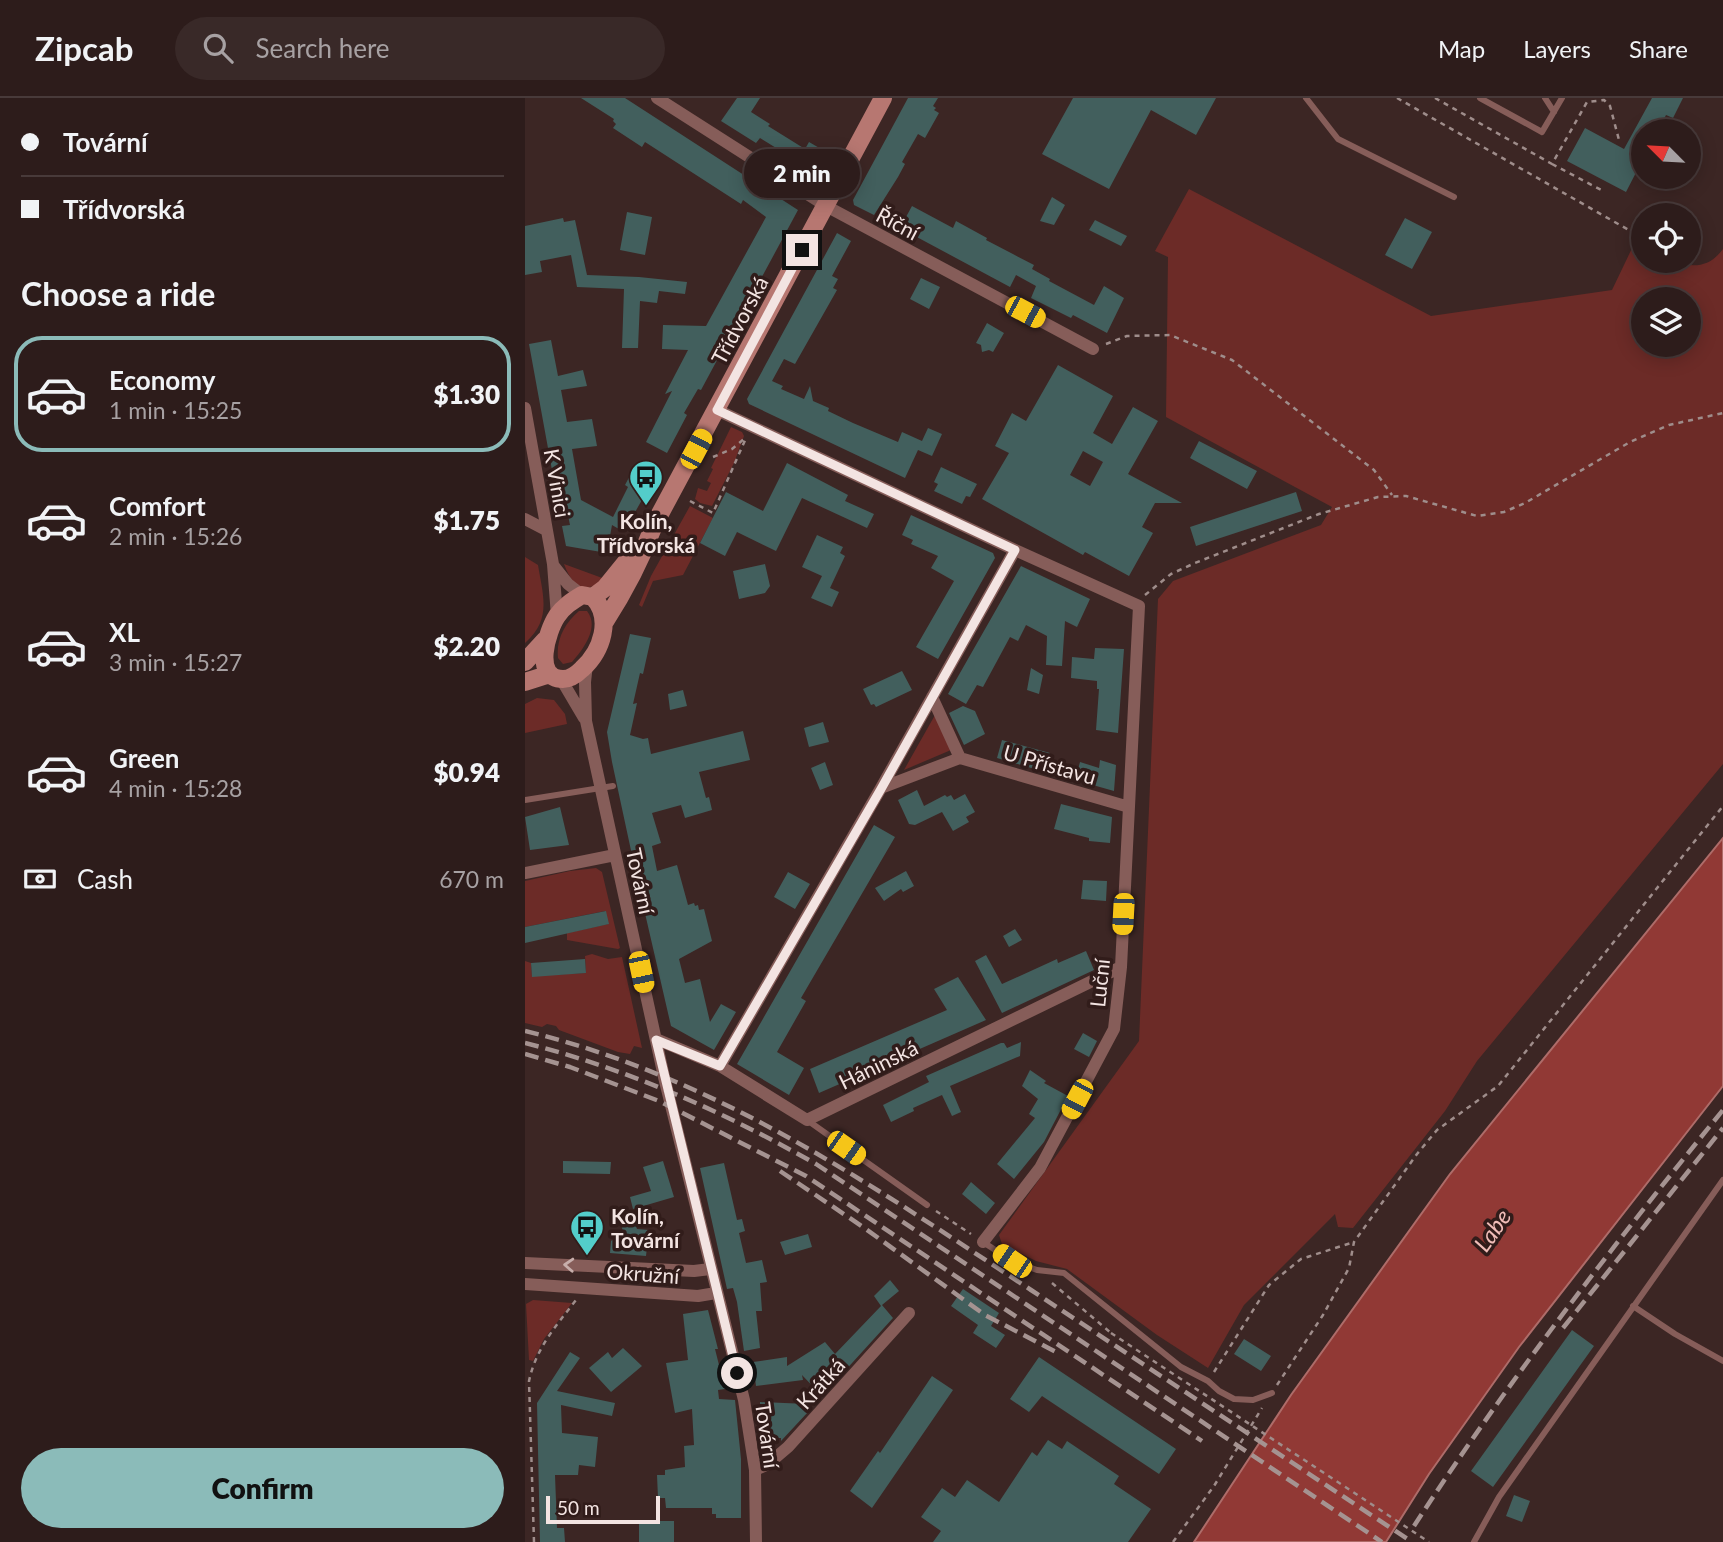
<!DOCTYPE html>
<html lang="en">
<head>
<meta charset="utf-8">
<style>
  :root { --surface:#2d1c1b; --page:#392928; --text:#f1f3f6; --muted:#a7a1a3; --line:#483a3a; --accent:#8bbbb9 }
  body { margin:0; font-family:Lato,sans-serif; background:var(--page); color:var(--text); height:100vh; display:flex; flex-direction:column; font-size:26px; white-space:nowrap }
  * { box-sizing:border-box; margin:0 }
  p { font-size:23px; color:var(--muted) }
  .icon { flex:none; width:38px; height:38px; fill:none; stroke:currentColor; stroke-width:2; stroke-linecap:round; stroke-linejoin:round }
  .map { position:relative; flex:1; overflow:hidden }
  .sheet { display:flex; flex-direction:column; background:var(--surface); width:525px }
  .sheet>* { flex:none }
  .hud { display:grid; align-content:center; height:154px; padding:0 21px; background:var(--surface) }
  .needle { width:46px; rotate:294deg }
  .controls { position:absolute; left:1106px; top:21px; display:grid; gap:14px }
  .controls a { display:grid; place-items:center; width:70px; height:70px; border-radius:50%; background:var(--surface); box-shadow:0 4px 18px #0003,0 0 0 2px var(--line); font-size:35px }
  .scale { position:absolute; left:21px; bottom:18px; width:114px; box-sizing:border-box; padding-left:7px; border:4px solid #f3e4e2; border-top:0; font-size:19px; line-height:24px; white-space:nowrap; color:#f3e4e2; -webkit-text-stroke:5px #311c1a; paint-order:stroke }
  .end { position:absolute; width:32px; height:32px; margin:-16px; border:9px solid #f3e4e2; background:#111; box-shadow:0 0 0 4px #111 }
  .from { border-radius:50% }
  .bubble { position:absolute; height:49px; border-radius:24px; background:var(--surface); box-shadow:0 4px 18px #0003,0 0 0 2px var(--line); font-size:23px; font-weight:800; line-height:49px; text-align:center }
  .car { position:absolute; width:21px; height:42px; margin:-21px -10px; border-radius:9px; box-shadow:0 0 5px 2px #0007; background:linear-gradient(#f5c518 24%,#345 0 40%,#f5c518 0 76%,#345 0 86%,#f5c518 0) }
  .hud b { display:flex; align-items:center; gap:24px; height:66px; font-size:26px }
  .hud b+b { border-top:2px solid var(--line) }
  .hud i { width:18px; height:18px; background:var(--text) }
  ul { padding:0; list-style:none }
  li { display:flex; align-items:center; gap:21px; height:116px; margin:0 14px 10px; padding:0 7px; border:4px solid transparent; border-radius:28px }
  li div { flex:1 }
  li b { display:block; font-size:26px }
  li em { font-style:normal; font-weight:800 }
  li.on { border-color:var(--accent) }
  li>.icon { width:63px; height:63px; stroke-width:1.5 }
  h2 { padding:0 21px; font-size:32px; line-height:84px }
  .pay { display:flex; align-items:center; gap:18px; height:77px; padding:0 21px; font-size:26px }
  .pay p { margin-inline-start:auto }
  .primary-button { display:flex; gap:14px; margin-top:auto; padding:14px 21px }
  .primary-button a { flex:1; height:80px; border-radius:42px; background:var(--accent); color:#111; font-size:28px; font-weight:800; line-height:80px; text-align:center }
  header { display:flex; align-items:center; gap:42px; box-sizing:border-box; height:98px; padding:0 35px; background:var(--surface); border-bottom:2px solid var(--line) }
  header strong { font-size:33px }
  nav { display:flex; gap:38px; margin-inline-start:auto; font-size:24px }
  .search { width:490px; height:63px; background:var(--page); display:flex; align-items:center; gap:18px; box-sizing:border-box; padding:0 24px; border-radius:38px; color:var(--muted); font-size:26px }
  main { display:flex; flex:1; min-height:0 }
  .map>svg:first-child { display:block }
  .green { fill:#6c2b27; fill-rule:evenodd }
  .water { fill:#913935; stroke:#ae6c69; stroke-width:2 }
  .building { fill:#425f5d; fill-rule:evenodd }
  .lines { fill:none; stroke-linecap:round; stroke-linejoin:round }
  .path { stroke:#9f8d8b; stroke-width:2.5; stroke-dasharray:5 5; stroke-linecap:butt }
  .service { stroke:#865d59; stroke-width:6 }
  .minor { stroke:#865d59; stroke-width:12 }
  .secondary { stroke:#b77771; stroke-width:18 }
  .rail { stroke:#a59391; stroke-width:4.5; stroke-dasharray:14 7; stroke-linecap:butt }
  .path-bridge { stroke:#9f8d8b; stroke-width:2.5; stroke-dasharray:5 5; stroke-linecap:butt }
  .oneway { stroke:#c7aeab }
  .route { stroke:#f3e4e2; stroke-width:9 }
  .labels { text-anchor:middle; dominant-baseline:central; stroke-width:7; stroke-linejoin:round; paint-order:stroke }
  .street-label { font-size:21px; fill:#f3e4e2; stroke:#311c1a }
  .poi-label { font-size:21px; font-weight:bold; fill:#f3e4e2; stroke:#311c1a }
  .water-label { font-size:23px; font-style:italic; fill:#f1bdb8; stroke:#311c1a }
</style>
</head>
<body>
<header>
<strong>Zipcab</strong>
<div class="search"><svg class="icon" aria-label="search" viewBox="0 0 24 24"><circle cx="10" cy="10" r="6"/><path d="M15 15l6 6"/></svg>Search here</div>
<nav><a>Map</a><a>Layers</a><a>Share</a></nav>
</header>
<main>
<section class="sheet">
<div class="hud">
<b><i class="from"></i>Tovární</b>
<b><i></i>Třídvorská</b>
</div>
<h2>Choose a ride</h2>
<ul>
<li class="on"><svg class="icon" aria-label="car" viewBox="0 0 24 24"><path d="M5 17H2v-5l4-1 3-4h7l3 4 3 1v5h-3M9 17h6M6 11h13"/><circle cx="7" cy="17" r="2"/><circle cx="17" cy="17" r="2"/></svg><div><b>Economy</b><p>1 min · 15:25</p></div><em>$1.30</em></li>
<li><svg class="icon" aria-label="car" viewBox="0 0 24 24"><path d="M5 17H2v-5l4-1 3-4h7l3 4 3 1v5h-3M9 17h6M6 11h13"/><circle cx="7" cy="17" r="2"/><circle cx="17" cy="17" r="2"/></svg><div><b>Comfort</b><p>2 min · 15:26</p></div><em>$1.75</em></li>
<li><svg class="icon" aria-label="car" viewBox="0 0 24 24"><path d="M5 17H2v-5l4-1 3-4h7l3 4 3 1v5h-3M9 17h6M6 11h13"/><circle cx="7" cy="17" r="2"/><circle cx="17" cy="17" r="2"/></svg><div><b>XL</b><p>3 min · 15:27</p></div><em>$2.20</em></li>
<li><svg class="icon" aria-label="car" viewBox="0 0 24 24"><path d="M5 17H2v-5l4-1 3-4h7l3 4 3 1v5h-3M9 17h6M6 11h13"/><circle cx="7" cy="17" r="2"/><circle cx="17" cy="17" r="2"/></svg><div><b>Green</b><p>4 min · 15:28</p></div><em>$0.94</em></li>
</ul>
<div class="pay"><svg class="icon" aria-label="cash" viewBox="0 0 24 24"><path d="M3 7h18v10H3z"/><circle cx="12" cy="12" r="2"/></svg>Cash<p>670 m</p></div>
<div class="primary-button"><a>Confirm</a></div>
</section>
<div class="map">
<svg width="1198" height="1444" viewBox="0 0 1198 1444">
  <rect width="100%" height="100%" fill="#3c2624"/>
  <path class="green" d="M664,91l242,127 181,-26 23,-48 8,-2v21c9,0 21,-2 29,0 21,7 37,7 51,-12v515l-246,297 -32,50 -92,117 -15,-1 -3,-13 -91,91 -36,63 -51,-33 -90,-66 -31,-8 -34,-17 -3,-9 140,-194 19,-442 15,-18 148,-56 11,-18 -166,-90 2,-160 -13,-6zM1118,201h46v46h-46z
    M206,329l11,5 2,4 -10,27 -22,43 -12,-3 -5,-4 3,-11 9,3 4,-8 -4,-2 6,-12 -2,-1z
    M165,408l23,12 -30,57 -30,6 -11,26 -3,-2 12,-29z
    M0,459l13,8c5,31 14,54 -13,78z
    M39,466l41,15c-21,16 -32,9 -41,-15z
    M54,513h8c13,16 -4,39 -15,51l-9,2 -5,-6c-2,-19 7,-35 21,-47z
    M12,600l17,2 11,14 2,10 -42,9v-29z
    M410,617l16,35 -47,20z
    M71,770l6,4 18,76 -2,1 -51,-9v-7l41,-9 -3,-13 -80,16v-46l45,-10z
    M67,856l16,5 14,-2 20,91 -8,-2 -4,8 -12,-2 -59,-22 -3,-4 -9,-2 -5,3 -17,-4v-62l6,2 1,13 54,-3 -1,-17z
    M8,1202l39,3 -28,36 -11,22 -4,-1 -3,-56z"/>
  <path class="water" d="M1198,740v248l-204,261 -90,127 -43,68h-192l97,-147 159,-221z"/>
  <path class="building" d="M56,0h44l173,112 -97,180 -3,-1 -14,24 3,2 -20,38 -21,-11 26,-51 -7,3 23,-44 -26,-1 1,-24 43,1 60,-109 -23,-17 -2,4 -96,-62 -3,5 -29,-19 3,-4 -3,-3 1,-2z
    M212,0h23l-9,14 19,12 -2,2 37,23 4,-7 19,11 -15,28 -23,-16 4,-6 -34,-21 -4,5 -35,-22z
    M383,0h30l-5,8 3,2 -2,2 5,3 -14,25 -7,-4 -16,28 3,2 -7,13 -24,38 -20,-10 -1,-5z
    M548,0h143l-20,37 -45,-25 -42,79 -67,-35z
    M1127,0h31l-10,20 -7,-3 -8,16h-15v28l-17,33 -59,-31 18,-33 39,21z
    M527,99l13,8 -11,20 -14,-4z
    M387,108l41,22 3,-7 31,17 -1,2 48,25 -2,4 18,10 -1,2 45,24 10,-19 20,12 -17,35 -34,-18 -2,3 -40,-20 5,-12 -20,-11 -6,12 -110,-59z
    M102,114l25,5 -7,38 -25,-5z
    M38,120l1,4 11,-2 12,55 52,2 48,5 -2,12 -26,-3 -2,12 -17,-2 -2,47h-16l2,-59 -47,-2 -6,-32 -31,6 2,11 -17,3v-49z
    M880,120l27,14 -20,37 -27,-14z
    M570,122l32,16 -6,10 -32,-16z
    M312,135l14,8 -19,35 6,3 -5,9 4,2 -42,74 -11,-5 -12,22 11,5 -2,3 23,10 6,-13 3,15 16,7 -1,3 25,12 45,19 4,-10 20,9 6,-13 14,6 -10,22 -14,-6 -13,28 -156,-74 -2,-5z
    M396,180l19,9 -11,22 -19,-10z
    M462,225l17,10 -11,19 -4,-2 -7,2 -1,-7 -5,-2z
    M26,242l7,36 25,-6 4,16 -26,4 6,32 25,-3 5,27 -25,3 9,51 32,17 15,-30 -3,-2 10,-19 18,14 -29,52 -12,-7 -5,28 -41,-7 -4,-20 8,-1 -5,-24 -7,2 -29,-159z
    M533,267l55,31 -20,37 19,11 21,-37 25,14 -30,53 54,29h-27l-13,24 11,6 -24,43 -44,-24 -2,3 -101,-56 27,-46 -14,-7 17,-33 14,8zM558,353l20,11 -13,24 -20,-11z
    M674,343l58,30 -10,18 -57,-31z
    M262,365l61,32 -3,6 29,13 -7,14 -65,-30 -26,53 -39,-19 -12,24 -25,-13 26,-51 37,19z
    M416,369l36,17 -7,13 -4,-1 -4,8 -28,-13 4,-7 -4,-2z
    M771,394l6,19 -106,35 -6,-19z
    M386,417l82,38 2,5 -57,101 -22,-12 38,-66 -23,-13 7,-12 -27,-12 2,-4 -11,-5z
    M292,437l26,12 -3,6 5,3 -15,32 9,4 -7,15 -21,-9 11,-22 -20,-9z
    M240,466l5,22 -5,7 -26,6 -6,-28z
    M496,468l69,33 -13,28 -12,-6 -3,45 -16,-1 1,-29 -21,-11 -8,16 -8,-4 -27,50 -6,-2 -11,19 -18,-10z
    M105,536l21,4 -8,36 -3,-1 -7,31 4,-1 -7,32 13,4 5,-1 3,16 92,-23 7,29 -51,12 7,26 3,-1 3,13 -27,8 -4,-13 -29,8 9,30 -9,3 5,25 20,-6 11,40 6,-2 1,3 3,-1 1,5 5,-1 8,32 -33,18 6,24 15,-4 10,43 11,-18 15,8 -22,38 -43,-24 -33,-143 -26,-121 -5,-30z
    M570,550l29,1 -6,84 -22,-3 3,-41h-2v-8l-26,-3 1,-21 22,2z
    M506,570l12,7 -4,19 -12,-4z
    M377,573l10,19 -36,17 -2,-3 -3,1 -8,-16z
    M158,592l4,16 -17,4 -2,-16z
    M438,608l12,5 10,23 -21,11 -15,-32z
    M298,624l6,20 -20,5 -5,-19z
    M477,642l48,13 -5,19 -48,-14z
    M575,662l16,5 -2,26 -39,-11 5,-18 19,6z
    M300,664l8,23 -13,5 -9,-22z
    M392,692l7,16 21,-11 2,2 4,-2 3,5 11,-6 10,18 -9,5 3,5 -16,9 -11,-19 -27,13 -6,-1 -11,-24z
    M536,706l51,13 -2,26 -21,-2v-3l-35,-9z
    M35,709l9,38 -39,5 -5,-33z
    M349,727l21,12 -94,161 5,3 -29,51 27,16 -15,27 -52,-31z
    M381,773l8,15 -11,6 -2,-3 -17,12 -9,-13z
    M263,774l22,12 -15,25 -21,-12z
    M558,782l24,1 -1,20 -25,-2z
    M81,813l3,13 -84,19v-16z
    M490,831l7,11 -13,7 -6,-11z
    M561,853l8,19 -92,43 -27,-52 11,-6 16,29 55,-25 1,4z
    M60,861l1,14 -54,4 -1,-14z
    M433,879l28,43 -167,73 -9,-24 137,-59 -13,-21z
    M558,935l14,8 -8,16 -15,-8z
    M496,944l-1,14 -70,30 11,26 -9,4 -10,-21 -29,13 1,3 -23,11 -8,-17 46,-23 -3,-6 75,-33h3l3,5z
    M505,972l16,11 -2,2 24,13 -24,46 -30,37 -17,-15 38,-46 -6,-4 9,-15 -16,-13z
    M38,1063l48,1 -1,12 -47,-1z
    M138,1063l11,36 -41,12 -3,-12 21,-6 -8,-24z
    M199,1065l13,57 5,-1 3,12 -6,2 7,30 16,-3 5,22 -7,1 2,28h-6l4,37 -16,3 -7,-49 -4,-14 -6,1 -27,-121z
    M446,1084l24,21 -9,11 -24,-20z
    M107,1117l5,14 12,1 -3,26 -36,-3 1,-12 12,-10 -4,-12z
    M283,1136l4,13 -27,8 -5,-13z
    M365,1182l9,11 -17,14 11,13 -71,78 -20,-21 1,5 -47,6 -3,-24 34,-5v9l38,-24 10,12 46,-48 -7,-10z
    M438,1191l36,24 -8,13 14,9 -9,13 -23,-15 5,-8 -27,-19z
    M183,1212l10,39h-3l10,40 -7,1 1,9 16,1 6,59v59h-25v-4h-4v-6h-46l-1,-10h-7l-1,-23h8v-5l20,-3 -1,-21 10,-1 -2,-36 -17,4 -9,-50 22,-3 -5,-46z
    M1047,1232l22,16 -101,141 -22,-16z
    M719,1241l27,17 -10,15 -27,-17z
    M98,1250l19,18 -31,26 -22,-24 19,-16 4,6z
    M45,1254l10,6 -23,33 58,12 -3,13 -51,-11 1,28 36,4 -3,30 -16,-2 -1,10h-23l2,53h7l1,14h-25l-3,-139z
    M514,1259l137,92 -17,25 -117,-78 -13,16 -19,-13z
    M407,1278l21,14 -81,118 -22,-17 28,-40 2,2z
    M235,1304l47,2 1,8 -27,29v-3h-21z
    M523,1342l14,9 5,-8 52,35 -5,8 37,25 -23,33h-195l8,-11 -20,-14 21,-29 13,9 12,-17 32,22 33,-50 5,4z
    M989,1397l16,6 -8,21 -16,-6z
    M114,1423h35v21h-35z"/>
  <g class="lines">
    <path class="path" d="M872,0l237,135
      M910,0l117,66 35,-62 17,-2 6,6 9,34
      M1027,66l53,28
      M581,246l21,-8 43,-1 62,25 142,110 18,25
      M188,359l19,-8 12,-10
      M165,403l23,12 33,-75
      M620,497l26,-21 24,-11 124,-49 59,-17 28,-1 71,20 27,-4 21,-9 105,-61 39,-17 54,-12
      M411,1113l35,23
      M527,1185l59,50
      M689,1274l55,-87 32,-26 53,-17
      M752,1287l46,-70 26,-47 5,-26 63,-88 20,-24 61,-44 225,-280
      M9,1444l-5,-161c7,-33 27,-55 47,-81
      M648,1444l41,-56 48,-78"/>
    <path class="service" d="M781,0l32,41 116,58
      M955,0l62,34 20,-34
      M1020,0l9,14
      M0,702l88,-14
      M282,1022l120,85
      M458,1144l29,19 25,9 27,3 117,94 27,14 11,10 15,8 19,1 19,-7
      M1108,1208l42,28 48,27
      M949,1444l25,-45 224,-317"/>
    <path class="minor" d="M132,0l169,108 267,143
      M0,310l28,156 4,52
      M192,312l298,140 124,56 -18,361 -7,62 -74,139 -57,74
      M0,421l21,11
      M28,467l15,19 14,11
      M62,566l-2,18 1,39 78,356 80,323 11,70 1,72
      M36,581l23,39
      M407,599l28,61
      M356,690l79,-30 169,49
      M0,775l90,-18
      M131,941l64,27 87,54 314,-153
      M195,968l161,-278 134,-238
      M0,1165l169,8 16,-2
      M0,1186l173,12 18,-3
      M230,1372l13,-6 20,-17 121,-134"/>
    <path class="secondary" d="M57,497l11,2c20,21 9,54 -11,72 -5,5 -11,10 -19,10 -31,0 -16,-48 -6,-63 7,-10 15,-15 25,-21z
      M68,499l12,-9 30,-37
      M79,525c20,-31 37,-63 50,-98l229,-427
      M0,564l20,-22
      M0,584l25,-8"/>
    <path class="rail" d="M0,933c191,46 345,153 506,259 127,84 254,168 381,252
      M0,945c103,26 199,69 291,121l566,378
      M0,956l45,13 89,34 147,75 396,265
      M255,1073l83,56 122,88 73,38
      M1038,1230l160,-200
      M889,1428c94,-145 200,-282 309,-416"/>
    <path class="path-bridge" d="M586,1235l318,209"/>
  </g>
  <defs><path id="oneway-chevron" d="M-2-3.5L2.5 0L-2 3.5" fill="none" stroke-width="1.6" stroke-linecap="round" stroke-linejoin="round" transform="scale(1.75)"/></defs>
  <use class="oneway" href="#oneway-chevron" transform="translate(44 1167) rotate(-177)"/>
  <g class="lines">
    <path class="route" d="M212,1275l-81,-333 64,26 161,-277 134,-239 -298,-140 85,-160"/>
  </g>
  <defs>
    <g id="bus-pin" transform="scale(1.75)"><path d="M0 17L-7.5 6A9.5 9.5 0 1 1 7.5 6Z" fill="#53cdca" stroke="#311c1a"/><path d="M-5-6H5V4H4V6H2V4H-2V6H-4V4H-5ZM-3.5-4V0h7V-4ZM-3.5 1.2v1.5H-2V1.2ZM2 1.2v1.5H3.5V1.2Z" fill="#111"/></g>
  </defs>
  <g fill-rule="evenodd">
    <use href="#bus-pin" x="121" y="379"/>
    <use href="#bus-pin" x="62" y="1129"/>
  </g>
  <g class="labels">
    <g class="street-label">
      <text transform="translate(373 125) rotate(28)">Říční</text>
      <text transform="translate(214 222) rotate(-62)">Třídvorská</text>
      <text transform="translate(33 385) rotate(80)">K Vinici</text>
      <text transform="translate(525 666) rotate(16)">U Přístavu</text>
      <text transform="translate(116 783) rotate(78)">Tovární</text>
      <text transform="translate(574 885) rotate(-84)">Luční</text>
      <text transform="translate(353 966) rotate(-26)">Háninská</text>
      <text transform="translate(118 1175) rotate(4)">Okružní</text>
      <text transform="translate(295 1285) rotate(-48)">Krátká</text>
      <text transform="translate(243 1337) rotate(82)">Tovární</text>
    </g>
    <g class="poi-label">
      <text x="121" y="422">Kolín,<tspan x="121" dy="24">Třídvorská</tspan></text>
      <text x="86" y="1117" text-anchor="start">Kolín,<tspan x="86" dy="24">Tovární</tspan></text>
    </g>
    <g class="water-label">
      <text transform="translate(967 1132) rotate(-55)">Labe</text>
    </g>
  </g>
</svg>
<div class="controls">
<a><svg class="needle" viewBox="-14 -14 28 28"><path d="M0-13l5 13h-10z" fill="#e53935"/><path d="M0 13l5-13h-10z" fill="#a7a1a3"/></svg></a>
<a><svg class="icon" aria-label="locate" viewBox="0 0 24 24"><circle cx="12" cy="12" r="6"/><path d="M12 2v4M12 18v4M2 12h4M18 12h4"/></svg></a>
<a><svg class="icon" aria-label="layers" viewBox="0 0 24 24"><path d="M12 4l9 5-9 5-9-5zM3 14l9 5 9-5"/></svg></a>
</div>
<div class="scale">50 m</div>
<i class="end from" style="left:212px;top:1275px"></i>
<i class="end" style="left:277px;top:152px"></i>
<div class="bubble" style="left:219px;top:51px;width:116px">2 min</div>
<i class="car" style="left:500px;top:214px;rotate:118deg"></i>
<i class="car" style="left:171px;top:351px;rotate:28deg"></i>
<i class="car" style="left:598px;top:816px;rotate:183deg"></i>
<i class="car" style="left:116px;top:874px;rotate:168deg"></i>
<i class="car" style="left:552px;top:1001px;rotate:208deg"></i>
<i class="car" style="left:321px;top:1050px;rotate:125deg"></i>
<i class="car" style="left:487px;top:1163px;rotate:304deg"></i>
</div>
</main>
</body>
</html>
